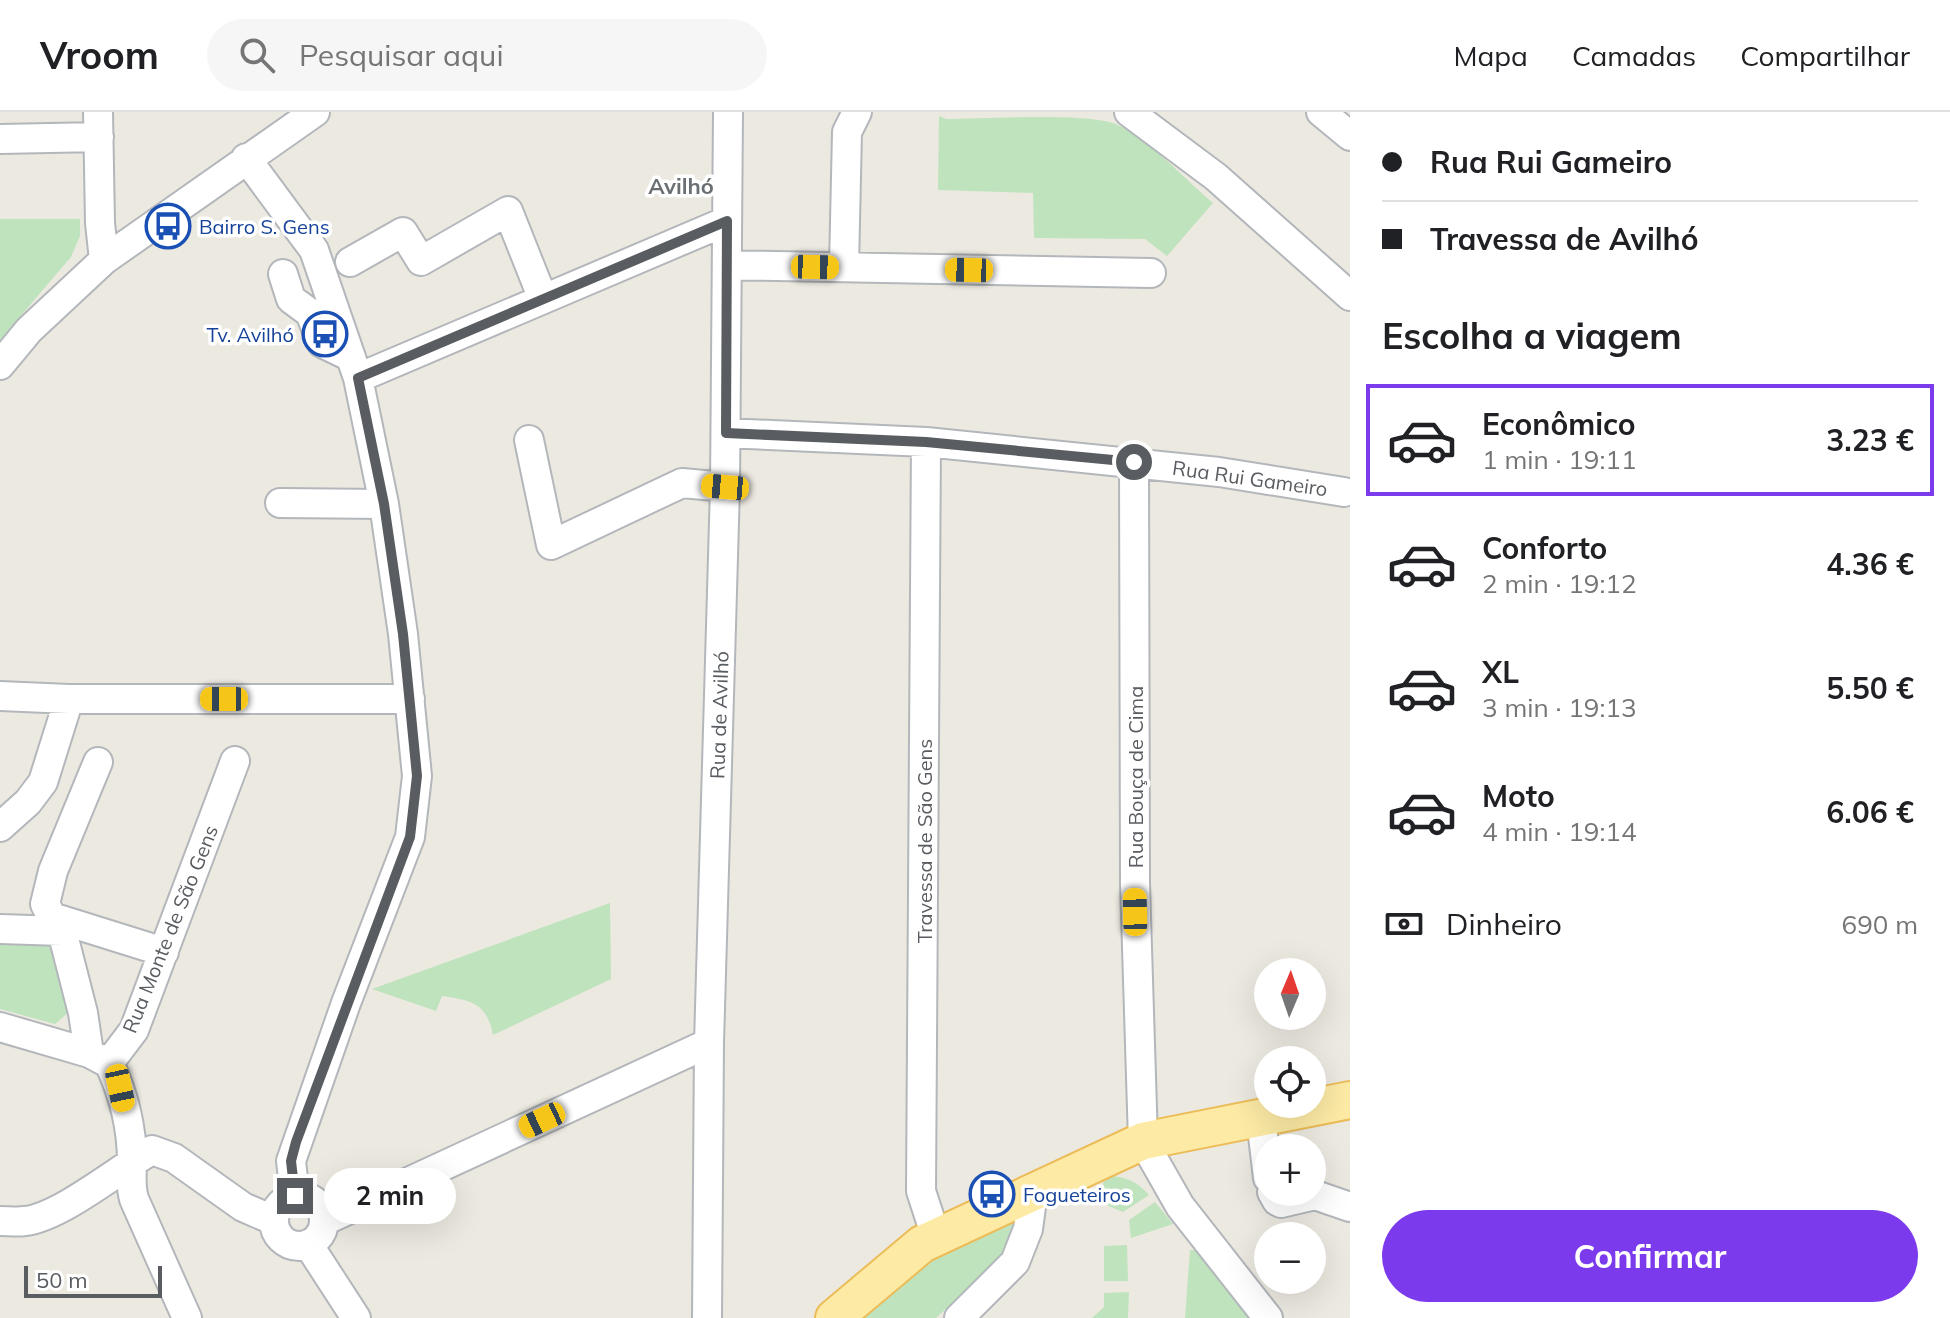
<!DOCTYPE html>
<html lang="pt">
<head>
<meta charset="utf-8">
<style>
  :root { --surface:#fff; --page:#f6f6f6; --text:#202124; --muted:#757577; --line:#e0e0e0; --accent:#7c3aed }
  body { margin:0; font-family:Mulish,sans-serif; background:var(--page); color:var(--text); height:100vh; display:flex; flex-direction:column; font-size:30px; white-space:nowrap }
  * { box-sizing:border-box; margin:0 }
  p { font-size:26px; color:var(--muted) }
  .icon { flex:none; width:44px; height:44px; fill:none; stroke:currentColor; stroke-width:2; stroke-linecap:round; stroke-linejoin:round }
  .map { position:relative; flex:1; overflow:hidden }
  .details { display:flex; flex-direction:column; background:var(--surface); width:600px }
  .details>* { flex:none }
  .hud { display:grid; align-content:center; height:176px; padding:0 32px; background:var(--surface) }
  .needle { width:52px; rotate:2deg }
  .tools { position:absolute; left:1254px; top:846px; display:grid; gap:16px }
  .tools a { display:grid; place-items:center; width:72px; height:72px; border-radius:50%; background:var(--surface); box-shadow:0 8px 32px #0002; font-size:40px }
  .scale { position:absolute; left:24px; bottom:20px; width:138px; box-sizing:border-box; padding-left:8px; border:4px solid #595d61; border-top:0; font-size:22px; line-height:28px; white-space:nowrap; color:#595d61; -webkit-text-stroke:6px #fff; paint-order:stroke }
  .end { position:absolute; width:36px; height:36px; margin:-18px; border:10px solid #595d61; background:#fff; box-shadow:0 0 0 4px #fff }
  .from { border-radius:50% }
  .bubble { position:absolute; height:56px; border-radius:28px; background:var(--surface); box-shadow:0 8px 32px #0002; font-size:26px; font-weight:700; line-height:56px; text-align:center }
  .car { position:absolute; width:24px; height:48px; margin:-24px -12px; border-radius:10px; box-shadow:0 0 6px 2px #0007; background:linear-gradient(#f5c518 24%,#345 0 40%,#f5c518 0 76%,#345 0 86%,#f5c518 0) }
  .hud b { display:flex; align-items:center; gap:28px; height:76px; font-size:30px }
  .hud b+b { border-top:2px solid var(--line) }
  .hud i { width:20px; height:20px; background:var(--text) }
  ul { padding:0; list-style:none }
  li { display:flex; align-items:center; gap:24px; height:112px; margin:0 16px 12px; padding:0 16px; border:4px solid transparent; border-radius:0px }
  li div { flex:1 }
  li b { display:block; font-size:30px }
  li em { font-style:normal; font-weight:700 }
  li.selected { border-color:var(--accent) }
  li>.icon { width:72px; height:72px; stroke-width:1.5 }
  h2 { padding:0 32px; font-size:36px; line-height:96px }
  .pay { display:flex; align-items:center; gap:20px; height:88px; padding:0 32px; font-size:30px }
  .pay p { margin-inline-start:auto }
  .button { display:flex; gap:16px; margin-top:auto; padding:16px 32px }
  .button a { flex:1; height:92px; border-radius:48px; background:var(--accent); color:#fff; font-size:32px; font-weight:700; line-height:92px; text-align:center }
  header { display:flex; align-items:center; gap:48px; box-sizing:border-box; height:112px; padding:0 40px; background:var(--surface); border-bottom:2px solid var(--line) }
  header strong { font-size:38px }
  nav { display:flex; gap:44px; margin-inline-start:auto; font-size:28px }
  .search { width:560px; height:72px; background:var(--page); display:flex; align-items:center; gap:20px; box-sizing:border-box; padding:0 28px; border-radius:44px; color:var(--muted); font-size:30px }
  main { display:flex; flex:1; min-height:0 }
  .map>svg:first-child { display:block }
  .green { fill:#bfe3bd }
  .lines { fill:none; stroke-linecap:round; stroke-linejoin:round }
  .minor-casing { stroke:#b3b7bb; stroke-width:32 }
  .major-casing { stroke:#ecbc59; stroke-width:40 }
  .minor { stroke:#fff; stroke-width:28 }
  .major { stroke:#fceaa5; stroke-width:36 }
  .route { stroke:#595d61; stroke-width:10 }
  .labels { text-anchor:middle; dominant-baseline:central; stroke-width:7; stroke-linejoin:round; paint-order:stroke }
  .transit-label { font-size:20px; fill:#164399; stroke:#fff; text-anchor:start }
  .street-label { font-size:20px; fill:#595d61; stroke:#fff }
  .neighbourhood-label { font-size:22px; font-weight:bold; fill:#6a6f73; stroke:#fff }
</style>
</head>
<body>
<header>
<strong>Vroom</strong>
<div class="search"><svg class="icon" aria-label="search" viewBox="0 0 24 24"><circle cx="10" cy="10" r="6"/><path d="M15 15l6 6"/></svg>Pesquisar aqui</div>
<nav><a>Mapa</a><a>Camadas</a><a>Compartilhar</a></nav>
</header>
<main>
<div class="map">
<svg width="1350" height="1206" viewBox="0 0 1350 1206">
  <rect width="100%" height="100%" fill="#ece9e1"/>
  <path class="green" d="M939,4l7,3c37,0 143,-7 172,6 31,15 68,55 95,78l-46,53 -22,-17 -111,-1 -1,-45 -95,-3z
    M0,107h80v17l-9,21 -71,83z
    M610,791l1,76 -118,56c-6,-32 -22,-35 -51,-39l-6,15 -64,-22z
    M0,829l52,2 18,68 -15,13 -55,-15z
    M1103,1064c20,-1 33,4 46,19l-26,17 -19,-8z
    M1155,1090l18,22 -42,14 -2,-18z
    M1018,1105l-12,48 -17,5 -53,48h-77l39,-37 40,-27z
    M1127,1133l1,36h-24v-35z
    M1190,1138h7l53,68h-65z
    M1129,1180l-1,26h-36l12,-11v-14z"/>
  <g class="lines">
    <g class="minor-casing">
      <path id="minor" d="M98,0l2,111 4,37
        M1129,0l87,65 134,119
        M1321,0l29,24
        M0,27l99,-2
        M246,46l68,92 44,128 26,126 19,130 14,142 -7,61 -64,166 -55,158 4,35
        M350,150l53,-30 18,29 87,-50 35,88
        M727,153l424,8
        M844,155l3,-135 10,-20
        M283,162l8,25 19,14 12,30 29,14
        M0,253l29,-35 75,-70 211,-148
        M358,266l369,-157
        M726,321l200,9 293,30 125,20
        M529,328l22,105 131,-62 43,4
        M926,330l-5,749 15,46
        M1134,350l1,421 8,258 37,65 88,112
        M280,391l104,1
        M0,584l69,3h341
        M98,650l-45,109 -8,33 7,13 112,35
        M0,715l28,-25 15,-20 26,-83
        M0,817l62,2 21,82 6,40
        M0,915l89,26 15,8
        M109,951l25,-33 101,-269
        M109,951c14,30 23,65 23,99 0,14 -2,23 2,37l53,119
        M1261,1007l7,59
        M1272,1080l5,9 4,2 34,-8 35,12
        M274 1109a25 25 0 1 1 50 0a25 25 0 1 1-50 0Z
        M0,1109c8,0 17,1 25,0 36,-4 95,-53 127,-71l22,8 69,49 30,13
        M324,1109l385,-178
        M308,1132l48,74
        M707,1206l2,-275 16,-556 3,-375
        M959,1206l56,-56 13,-33 5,-37"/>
    </g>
    <g class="major-casing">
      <path id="major" d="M834,1206l88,-74 221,-103 207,-41"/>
    </g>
    <use href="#minor" class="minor"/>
    <use href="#major" class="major"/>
  </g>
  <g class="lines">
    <path class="route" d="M295,1084l-4,-35 5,-19 114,-305 7,-61 -14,-142 -19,-130 -26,-126 369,-157 -1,212 200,9 208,20"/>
  </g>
  <defs>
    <g id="bus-ring" transform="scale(2.3)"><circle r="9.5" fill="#fff" stroke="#1a4fb4" stroke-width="1.5"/><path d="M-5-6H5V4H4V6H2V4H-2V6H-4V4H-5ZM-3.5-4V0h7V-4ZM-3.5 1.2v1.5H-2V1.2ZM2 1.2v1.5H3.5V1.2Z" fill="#1a4fb4"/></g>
  </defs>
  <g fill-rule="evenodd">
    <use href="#bus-ring" x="168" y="114"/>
    <use href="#bus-ring" x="325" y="222"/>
    <use href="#bus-ring" x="992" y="1082"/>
  </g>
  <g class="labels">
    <g class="transit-label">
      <text x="199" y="114">Bairro S. Gens</text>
      <text x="294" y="222" text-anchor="end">Tv. Avilhó</text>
      <text x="1023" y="1082">Fogueteiros</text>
    </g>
    <g class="street-label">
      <text transform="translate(1250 366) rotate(8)">Rua Rui Gameiro</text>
      <text transform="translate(719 603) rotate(-88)">Rua de Avilhó</text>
      <text transform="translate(1135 665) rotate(-90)">Rua Bouça de Cima</text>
      <text transform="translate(924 729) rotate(-90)">Travessa de São Gens</text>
      <text transform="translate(170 817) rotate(-68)">Rua Monte de São Gens</text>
    </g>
    <g class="neighbourhood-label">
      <text x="681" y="74">Avilhó</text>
    </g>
  </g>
</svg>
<div class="tools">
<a><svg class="needle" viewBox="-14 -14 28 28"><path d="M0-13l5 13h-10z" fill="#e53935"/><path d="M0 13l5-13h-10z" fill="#757577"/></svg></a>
<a><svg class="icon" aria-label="locate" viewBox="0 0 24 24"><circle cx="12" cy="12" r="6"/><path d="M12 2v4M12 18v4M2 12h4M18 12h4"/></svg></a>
<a>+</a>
<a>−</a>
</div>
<div class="scale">50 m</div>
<i class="end from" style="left:1134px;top:350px"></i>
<i class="end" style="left:295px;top:1084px"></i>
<div class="bubble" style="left:324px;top:1056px;width:132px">2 min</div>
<i class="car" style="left:815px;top:155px;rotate:91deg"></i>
<i class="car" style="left:969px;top:158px;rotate:271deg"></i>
<i class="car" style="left:725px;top:375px;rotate:275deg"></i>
<i class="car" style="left:224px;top:587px;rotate:270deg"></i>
<i class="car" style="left:1135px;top:800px;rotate:359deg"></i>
<i class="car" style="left:120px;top:976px;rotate:168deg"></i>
<i class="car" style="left:542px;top:1008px;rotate:245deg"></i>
</div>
<section class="details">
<div class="hud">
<b><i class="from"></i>Rua Rui Gameiro</b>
<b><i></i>Travessa de Avilhó</b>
</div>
<h2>Escolha a viagem</h2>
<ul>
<li class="selected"><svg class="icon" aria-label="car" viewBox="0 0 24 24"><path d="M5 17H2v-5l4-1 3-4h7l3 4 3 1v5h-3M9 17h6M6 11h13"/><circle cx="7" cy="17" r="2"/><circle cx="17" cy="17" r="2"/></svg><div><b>Econômico</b><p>1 min · 19:11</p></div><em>3.23 €</em></li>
<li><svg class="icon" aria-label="car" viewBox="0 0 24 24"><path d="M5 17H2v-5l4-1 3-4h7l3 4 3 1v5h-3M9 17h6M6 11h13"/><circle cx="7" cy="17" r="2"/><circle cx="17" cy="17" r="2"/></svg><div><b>Conforto</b><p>2 min · 19:12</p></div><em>4.36 €</em></li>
<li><svg class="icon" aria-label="car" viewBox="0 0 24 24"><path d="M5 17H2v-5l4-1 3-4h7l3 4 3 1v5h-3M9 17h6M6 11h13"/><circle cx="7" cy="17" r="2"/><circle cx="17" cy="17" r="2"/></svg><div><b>XL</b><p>3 min · 19:13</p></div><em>5.50 €</em></li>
<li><svg class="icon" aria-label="car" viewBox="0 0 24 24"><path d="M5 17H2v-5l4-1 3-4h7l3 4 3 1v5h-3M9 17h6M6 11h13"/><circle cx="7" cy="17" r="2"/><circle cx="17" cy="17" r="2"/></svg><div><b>Moto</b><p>4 min · 19:14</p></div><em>6.06 €</em></li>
</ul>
<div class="pay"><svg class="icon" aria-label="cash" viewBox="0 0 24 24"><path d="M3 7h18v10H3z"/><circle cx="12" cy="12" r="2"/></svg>Dinheiro<p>690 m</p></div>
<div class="button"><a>Confirmar</a></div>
</section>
</main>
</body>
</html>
